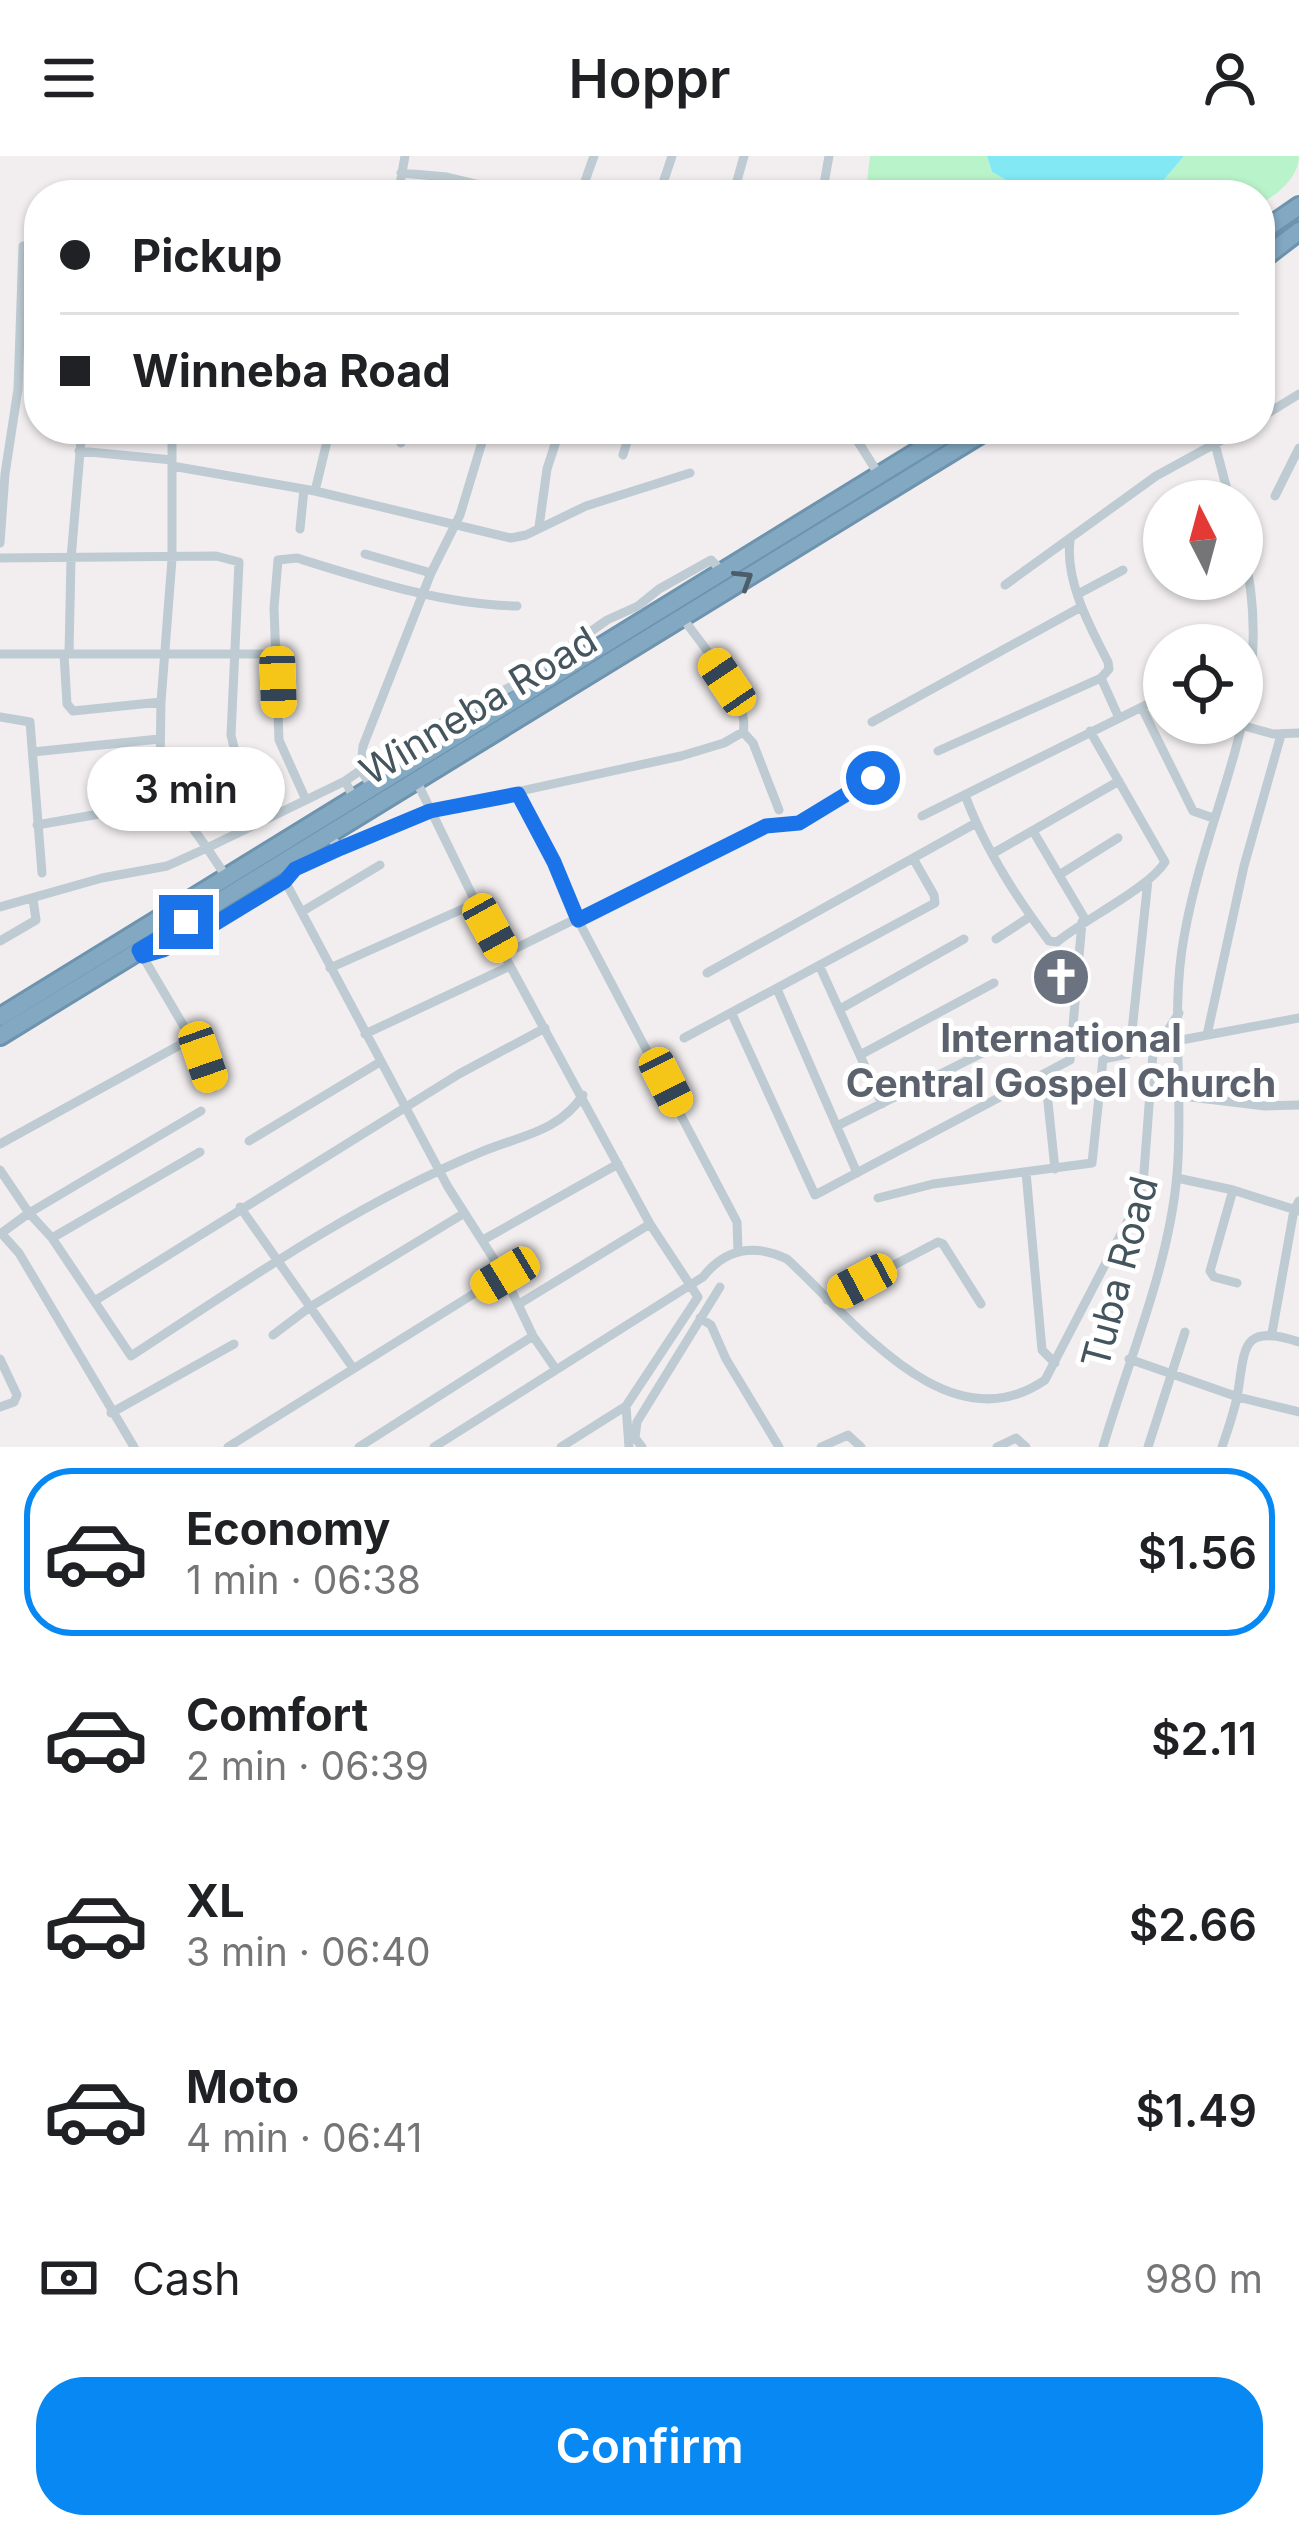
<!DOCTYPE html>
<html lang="en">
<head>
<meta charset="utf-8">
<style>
  :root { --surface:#fff; --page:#f6f6f6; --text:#202124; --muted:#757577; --line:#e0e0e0; --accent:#0888f2 }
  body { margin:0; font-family:Inter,sans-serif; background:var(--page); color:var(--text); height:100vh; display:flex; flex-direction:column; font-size:45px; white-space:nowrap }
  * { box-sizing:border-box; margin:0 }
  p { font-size:39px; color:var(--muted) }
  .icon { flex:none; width:66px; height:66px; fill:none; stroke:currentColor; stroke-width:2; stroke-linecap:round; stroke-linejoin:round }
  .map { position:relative; height:1291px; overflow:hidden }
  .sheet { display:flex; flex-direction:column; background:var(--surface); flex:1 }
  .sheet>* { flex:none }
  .top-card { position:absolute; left:24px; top:24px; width:1251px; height:264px; border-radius:48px; box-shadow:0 3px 9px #0004; display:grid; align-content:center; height:264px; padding:0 36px; background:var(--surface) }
  .needle { width:78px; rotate:354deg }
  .controls { position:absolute; left:1143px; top:324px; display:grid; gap:24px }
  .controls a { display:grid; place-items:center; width:120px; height:120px; border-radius:50%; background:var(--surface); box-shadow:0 3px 9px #0004; font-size:60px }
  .end { position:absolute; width:54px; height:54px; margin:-27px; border:15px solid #1a73e8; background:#fff; box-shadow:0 0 0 6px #fff }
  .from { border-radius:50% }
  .bubble { position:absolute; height:84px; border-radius:42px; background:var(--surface); box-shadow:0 3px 9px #0004; font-size:39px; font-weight:600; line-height:84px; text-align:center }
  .car { position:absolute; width:36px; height:72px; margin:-36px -18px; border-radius:15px; box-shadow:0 0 9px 3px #0007; background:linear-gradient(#f5c518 24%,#345 0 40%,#f5c518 0 76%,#345 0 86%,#f5c518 0) }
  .top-card b { display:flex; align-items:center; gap:42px; height:114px; font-size:45px }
  .top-card b+b { border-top:3px solid var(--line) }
  .top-card i { width:30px; height:30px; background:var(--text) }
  ul { padding:21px 0 0; list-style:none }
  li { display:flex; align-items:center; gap:36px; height:168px; margin:0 24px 18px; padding:0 12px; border:6px solid transparent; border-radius:48px }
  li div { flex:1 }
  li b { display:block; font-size:45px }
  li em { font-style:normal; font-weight:600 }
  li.current { border-color:var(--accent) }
  li>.icon { width:108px; height:108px; stroke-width:1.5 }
  .pay { display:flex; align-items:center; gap:30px; height:132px; padding:0 36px; font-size:45px }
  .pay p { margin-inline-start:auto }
  .cta { display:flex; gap:24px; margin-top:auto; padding:24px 36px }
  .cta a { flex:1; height:138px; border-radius:48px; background:var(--accent); color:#fff; font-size:48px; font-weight:600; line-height:138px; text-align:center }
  header { display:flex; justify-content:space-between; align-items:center; height:156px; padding:0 36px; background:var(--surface); font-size:54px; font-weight:600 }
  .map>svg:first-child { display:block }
  .green { fill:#b9f3c9 }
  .water { fill:#82e9f4 }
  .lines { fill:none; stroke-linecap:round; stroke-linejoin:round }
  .highway-casing { stroke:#6d93ae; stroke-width:22 }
  .minor { stroke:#becbd2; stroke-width:9 }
  .highway { stroke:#82a8c2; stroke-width:16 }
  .oneway { stroke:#4b5d68 }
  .route { stroke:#1a73e8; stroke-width:15 }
  .labels { text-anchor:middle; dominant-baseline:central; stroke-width:10; stroke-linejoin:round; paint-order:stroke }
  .street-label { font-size:39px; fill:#45555e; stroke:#fff }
  .worship-label { font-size:39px; font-weight:bold; fill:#5b616d; stroke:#fff }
</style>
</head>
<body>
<header><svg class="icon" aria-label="menu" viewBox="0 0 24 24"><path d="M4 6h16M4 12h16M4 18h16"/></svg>Hoppr<svg class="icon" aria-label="person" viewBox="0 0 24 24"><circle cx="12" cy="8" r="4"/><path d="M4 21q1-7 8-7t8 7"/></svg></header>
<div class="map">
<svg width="1299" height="1291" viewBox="0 0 1299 1291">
  <rect width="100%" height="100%" fill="#f2eeef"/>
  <path class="green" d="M870,0h117l5,16 41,23h-208l2,-9 39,6z
    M1184,0h115c0,19 -18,36 -34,45l-5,-6 -9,-1 -100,1z"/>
  <path class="water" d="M987,0h197l-33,39h-118l-41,-23z"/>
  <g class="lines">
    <g class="highway-casing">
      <path id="highway" d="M1260,77l39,-27
        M1260,105l39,-30
        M0,861l954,-588
        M0,880l989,-607"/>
    </g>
    <path class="minor" d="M401,17l46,4 54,13 72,5
      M398,39l7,-39
      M580,39l14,-39
      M659,39l13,-39
      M733,39l11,-39
      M822,39l7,-39
      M1260,262l39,-24
      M850,273l29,46
      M1211,273l19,72
      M401,287l5,-14
      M79,295l93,9
      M623,299l8,-26
      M172,310l143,25 196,47 15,-3 60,-29 104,-33
      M315,335l15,-62
      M1275,340l24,-48
      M539,371l8,-58 13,-40
      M300,373l4,-40
      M1070,385c-5,40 20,86 38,121l1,7 -8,9 18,40
      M0,387l5,-69 13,-85 5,-143
      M365,398l66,19
      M0,402l216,-2 23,6 -8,173 8,33 24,52
      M1005,429l151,-109 86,-47
      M1080,437l43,-23
      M69,497l2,-94 11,-130
      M0,498h277
      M64,498l3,50 6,7 88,-9
      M1142,552l51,103 20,7
      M0,561l30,5 12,151
      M872,566l209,-115
      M1244,570l29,8 26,-1
      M743,576l10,11 26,67
      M938,595l163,-73
      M33,596l126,-13
      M345,625l48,-33 125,-65 89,-63 31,-14 21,-17 52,-29 12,12
      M417,626l59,121 174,321 48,73 -72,109 -65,41
      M372,632l-11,-18 2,-24 68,-173 29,-58 26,-86
      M518,638l36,68 24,58 159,302 1,29
      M965,639c19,52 50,101 84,146l8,1c28,-23 92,-54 108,-80l-75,-131
      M354,642l-9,-17 -39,19 -27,-60 -5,-132 4,-48 19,-2c71,22 146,47 220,48
      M922,660l242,-120
      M37,669l136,-24
      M1033,675l52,88
      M341,692l88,-37 252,-55 43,-13 19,-11c8,-31 -42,-88 -61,-115
      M992,698l127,-73
      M1059,719l59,-37
      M227,722l-20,-30 99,-48
      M285,725l163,306 56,88 29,61 22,32
      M0,751l102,-29 65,-12 40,-18 -34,-47 -13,-34 1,-65 11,-143v-130
      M303,755l77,-46
      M996,783l35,-23
      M0,785l36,-21 -3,-21
      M504,798l262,-128 33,-3 74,-45
      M143,800l20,-6 53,-27 69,-42 10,-12 46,-21 -14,-13
      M820,811l62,137
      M330,812l146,-65
      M707,817l269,-150
      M777,833l80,184
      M840,853l124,-70
      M732,858l83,181 255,-135 12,-138
      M365,878l145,-68
      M1207,879l37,-169 37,-131
      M188,880l10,8 16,43
      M684,882l251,-135 -1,-8 -20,-35
      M1181,884l118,-22
      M860,899l134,-72
      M1045,918l10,95
      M1182,940l83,10 34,-1
      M201,955l-172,102 23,25 79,118c113,-74 225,-152 350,-204 38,-16 78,-20 102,-57
      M839,969l179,-90
      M249,985l131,-79
      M0,988l187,-103 -1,-11 -47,-80
      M0,1014l29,43 -29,21
      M1026,1016l16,178 13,13
      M1177,1022l56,12 66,21
      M1233,1034l-23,81 4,6 23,6
      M878,1042l55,-14 159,-21 11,-104 25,-5 2,-4 18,-170
      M240,1051l113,161
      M1,1077l18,20 115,194
      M52,1082l148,-86
      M483,1084l135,-76
      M96,1144l363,-226 86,-46
      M827,1144l111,-58 5,2 38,60
      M519,1148l131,-80
      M700,1162l11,7 15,34 53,88
      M1272,1177l22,-123 5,-9
      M273,1179l37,-28 153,-93
      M0,1203l17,36 -3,7 -14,5
      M1129,1203l109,38 61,15
      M626,1250l3,41
      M111,1257l123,-69
      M228,1291l276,-172
      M359,1291l174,-111
      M434,1291l269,-170c22,-28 51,-34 84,-18 67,61 161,188 258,121l90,-173 8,-22 10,-132 26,-40
      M642,1291l-7,-9 2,-16 83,-135
      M821,1291l27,-12 13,12
      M997,1291l19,-9 10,9
      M1103,1291c26,-89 66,-180 74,-273 7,-77 -7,-162 7,-237 25,-142 97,-242 58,-392
      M1148,1291l37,-115
      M1222,1291c6,-18 13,-37 16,-55 7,-48 5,-68 61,-50"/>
    <use href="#highway" class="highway"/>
  </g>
  <defs><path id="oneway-chevron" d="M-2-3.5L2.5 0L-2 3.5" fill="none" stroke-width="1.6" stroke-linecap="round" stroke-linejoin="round" transform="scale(3)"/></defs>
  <use class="oneway" href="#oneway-chevron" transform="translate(744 423) rotate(-32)"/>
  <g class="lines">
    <path class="route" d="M186,766l-47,28 3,6 21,-6 53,-27 69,-42 10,-12 46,-21 89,-37 88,-17 36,68 24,58 188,-94 33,-3 74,-45"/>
  </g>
  <defs>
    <g id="church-disc" transform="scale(3)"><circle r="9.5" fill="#6b7280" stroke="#fff"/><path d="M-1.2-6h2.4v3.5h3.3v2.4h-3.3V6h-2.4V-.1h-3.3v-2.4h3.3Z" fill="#fff"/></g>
  </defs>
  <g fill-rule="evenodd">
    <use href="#church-disc" x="1061" y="821"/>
  </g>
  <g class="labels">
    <g class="street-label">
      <text transform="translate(478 549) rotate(-31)">Winneba Road</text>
      <text transform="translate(1119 1116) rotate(-75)">Tuba Road</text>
    </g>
    <g class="worship-label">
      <text x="1061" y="881">International<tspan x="1061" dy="45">Central Gospel Church</tspan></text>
    </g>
  </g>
</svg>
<div class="controls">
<a><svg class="needle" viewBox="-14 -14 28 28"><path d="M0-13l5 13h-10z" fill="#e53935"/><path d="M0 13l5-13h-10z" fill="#757577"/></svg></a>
<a><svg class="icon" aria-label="locate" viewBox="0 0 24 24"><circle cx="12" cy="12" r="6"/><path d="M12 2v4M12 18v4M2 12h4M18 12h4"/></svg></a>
</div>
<i class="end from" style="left:873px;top:622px"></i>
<i class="end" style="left:186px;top:766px"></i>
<div class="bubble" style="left:87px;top:591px;width:198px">3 min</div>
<i class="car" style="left:278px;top:526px;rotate:178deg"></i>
<i class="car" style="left:727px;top:526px;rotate:326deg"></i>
<i class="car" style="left:490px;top:772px;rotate:151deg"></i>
<i class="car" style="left:203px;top:901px;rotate:161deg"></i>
<i class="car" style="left:666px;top:926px;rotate:153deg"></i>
<i class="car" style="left:505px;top:1119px;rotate:239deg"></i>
<i class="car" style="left:862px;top:1125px;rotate:242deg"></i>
<div class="top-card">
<b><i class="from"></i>Pickup</b>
<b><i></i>Winneba Road</b>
</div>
</div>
<section class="sheet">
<ul>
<li class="current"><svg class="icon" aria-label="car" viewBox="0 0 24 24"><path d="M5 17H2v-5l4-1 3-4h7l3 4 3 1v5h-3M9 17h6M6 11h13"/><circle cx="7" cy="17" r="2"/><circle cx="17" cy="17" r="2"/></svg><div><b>Economy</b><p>1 min · 06:38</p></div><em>$1.56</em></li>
<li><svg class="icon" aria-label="car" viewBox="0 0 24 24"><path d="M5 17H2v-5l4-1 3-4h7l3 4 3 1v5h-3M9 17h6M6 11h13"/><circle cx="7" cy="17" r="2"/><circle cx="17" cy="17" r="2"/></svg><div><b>Comfort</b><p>2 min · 06:39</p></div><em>$2.11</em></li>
<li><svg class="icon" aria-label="car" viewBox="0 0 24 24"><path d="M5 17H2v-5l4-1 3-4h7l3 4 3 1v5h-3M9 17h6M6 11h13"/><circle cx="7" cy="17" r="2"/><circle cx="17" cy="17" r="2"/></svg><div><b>XL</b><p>3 min · 06:40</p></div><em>$2.66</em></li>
<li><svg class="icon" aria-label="car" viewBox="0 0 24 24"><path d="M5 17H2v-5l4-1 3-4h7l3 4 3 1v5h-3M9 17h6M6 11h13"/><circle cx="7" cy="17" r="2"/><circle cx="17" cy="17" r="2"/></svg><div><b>Moto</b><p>4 min · 06:41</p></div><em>$1.49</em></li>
</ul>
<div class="pay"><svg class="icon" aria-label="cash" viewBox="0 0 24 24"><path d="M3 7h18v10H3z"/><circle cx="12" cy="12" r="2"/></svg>Cash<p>980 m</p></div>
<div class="cta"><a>Confirm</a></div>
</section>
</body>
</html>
